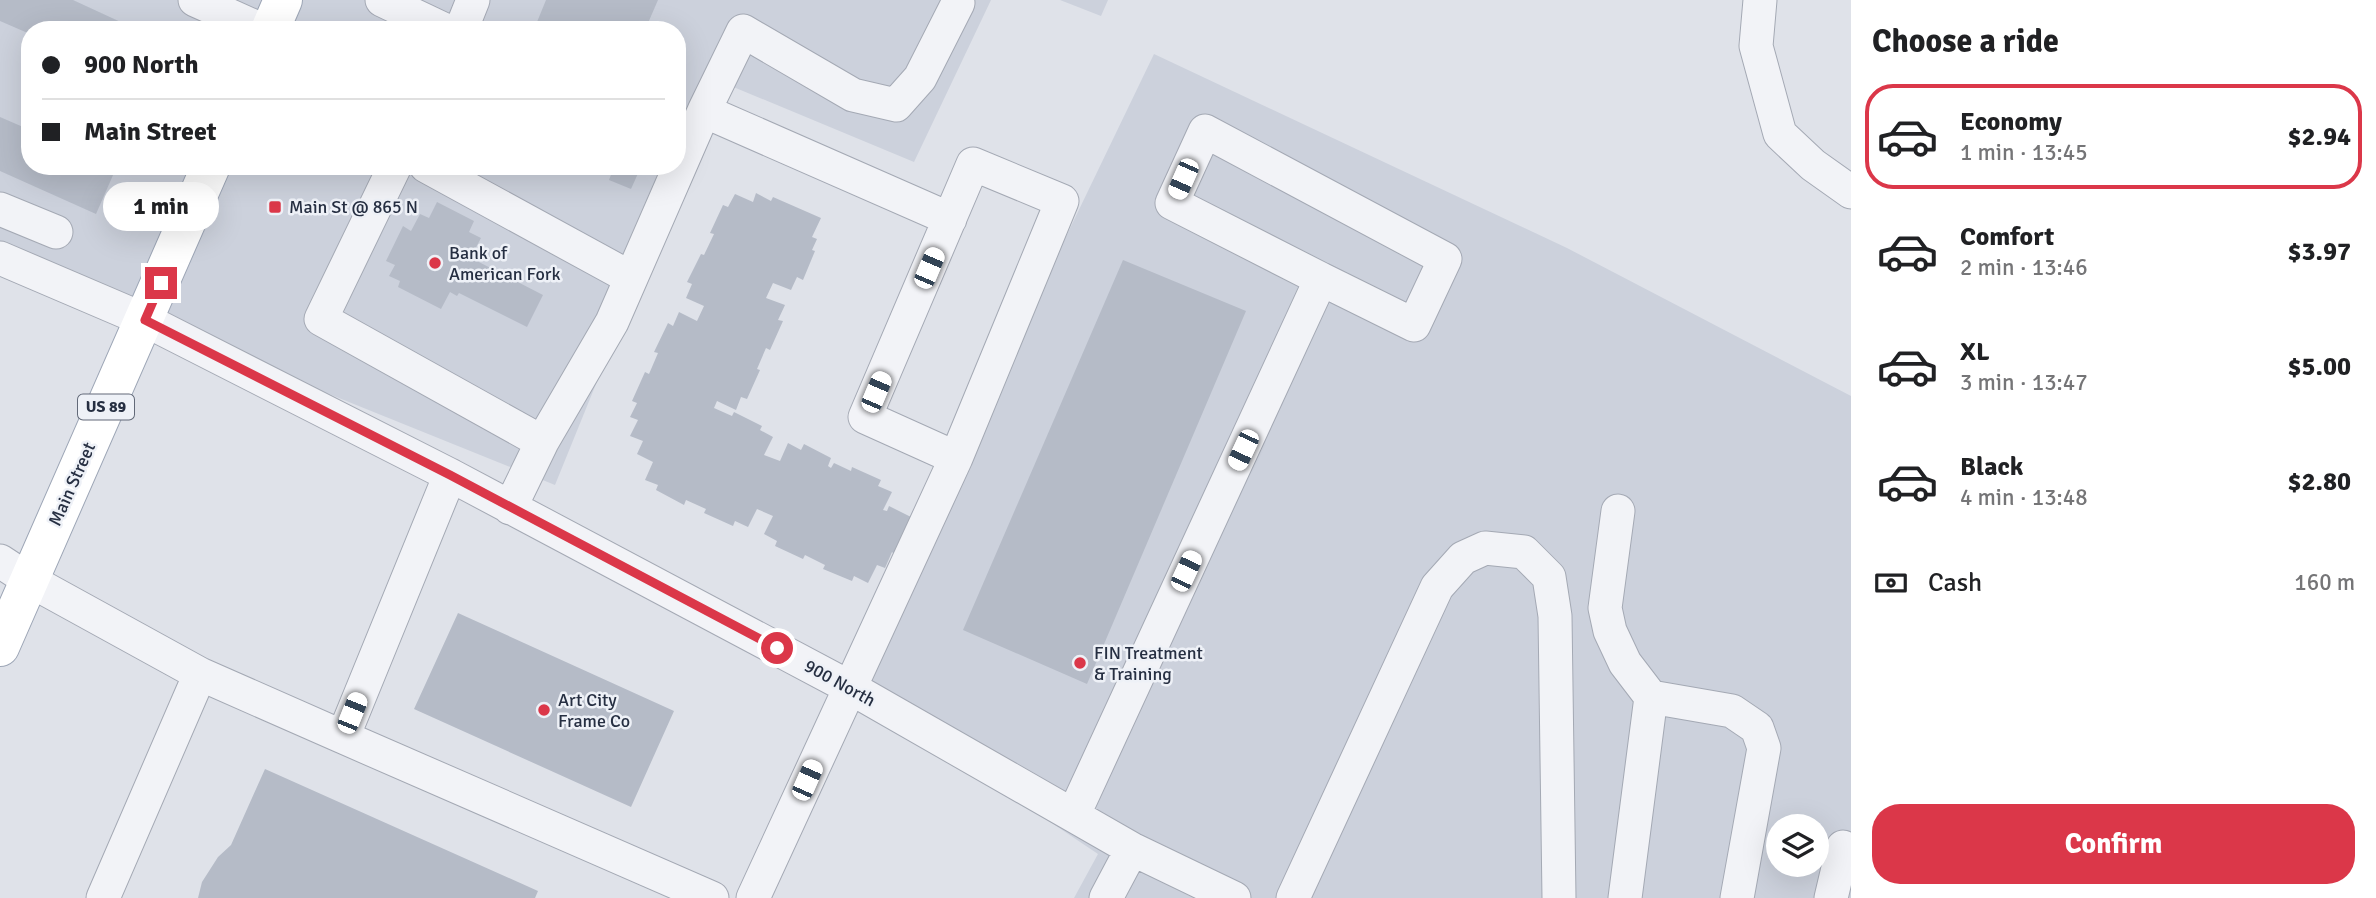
<!DOCTYPE html>
<html lang="en">
<head>
<meta charset="utf-8">
<style>
  :root { --surface:#fff; --page:#f2f2f2; --text:#202124; --muted:#757577; --line:#e0e0e0; --accent:#db3749 }
  body { margin:0; font-family:Signika,sans-serif; background:var(--page); color:var(--text); height:100vh; display:flex; flex-direction:column; font-size:26px; white-space:nowrap }
  * { box-sizing:border-box; margin:0 }
  p { font-size:23px; color:var(--muted) }
  .icon { flex:none; width:38px; height:38px; fill:none; stroke:currentColor; stroke-width:2; stroke-linecap:round; stroke-linejoin:round }
  .map { position:relative; flex:1; overflow:hidden }
  .drawer { display:flex; flex-direction:column; background:var(--surface); width:525px }
  .drawer>* { flex:none }
  .top-card { position:absolute; left:21px; top:21px; width:665px; height:154px; border-radius:28px; box-shadow:0 7px 28px #0002; display:grid; align-content:center; height:154px; padding:0 21px; background:var(--surface) }
  .buttons { position:absolute; left:1766px; top:814px; display:grid; gap:14px }
  .buttons a { display:grid; place-items:center; width:63px; height:63px; border-radius:50%; background:var(--surface); box-shadow:0 7px 28px #0002; font-size:35px }
  .end { position:absolute; width:32px; height:32px; margin:-16px; border:9px solid #db3749; background:#fff; box-shadow:0 0 0 4px #fff }
  .from { border-radius:50% }
  .bubble { position:absolute; height:49px; border-radius:24px; background:var(--surface); box-shadow:0 7px 28px #0002; font-size:23px; font-weight:700; line-height:49px; text-align:center }
  .car { position:absolute; width:21px; height:42px; margin:-21px -10px; border-radius:9px; box-shadow:0 0 5px 2px #0007; background:linear-gradient(#fff 24%,#345 0 40%,#fff 0 76%,#345 0 86%,#fff 0) }
  .top-card b { display:flex; align-items:center; gap:24px; height:66px; font-size:26px }
  .top-card b+b { border-top:2px solid var(--line) }
  .top-card i { width:18px; height:18px; background:var(--text) }
  ul { padding:0; list-style:none }
  li { display:flex; align-items:center; gap:21px; height:105px; margin:0 14px 10px; padding:0 7px; border:4px solid transparent; border-radius:28px }
  li div { flex:1 }
  li b { display:block; font-size:26px }
  li em { font-style:normal; font-weight:700 }
  li.on { border-color:var(--accent) }
  li>.icon { width:63px; height:63px; stroke-width:1.5 }
  h2 { padding:0 21px; font-size:32px; line-height:84px }
  .pay { display:flex; align-items:center; gap:18px; height:77px; padding:0 21px; font-size:26px }
  .pay p { margin-inline-start:auto }
  .cta { display:flex; gap:14px; margin-top:auto; padding:14px 21px }
  .cta a { flex:1; height:80px; border-radius:28px; background:var(--accent); color:#fff; font-size:28px; font-weight:700; line-height:80px; text-align:center }
  main { display:flex; flex:1; min-height:0 }
  .map>svg:first-child { display:block }
  .built { fill:#ccd1dc; fill-rule:evenodd }
  .building { fill:#b5bbc7 }
  .lines { fill:none; stroke-linecap:round; stroke-linejoin:round }
  .minor-casing { stroke:#a4a9b4; stroke-width:35 }
  .major-casing { stroke:#9da6b6; stroke-width:40 }
  .minor { stroke:#f2f3f7; stroke-width:33 }
  .major { stroke:#fff; stroke-width:38 }
  .route { stroke:#db3749; stroke-width:9 }
  .poi-dot { fill:#db3749; stroke:#eef1f7; stroke-width:2.5 }
  .labels { text-anchor:middle; dominant-baseline:central; stroke-width:5; stroke-linejoin:round; paint-order:stroke }
  .shield { fill:#eef1f7; stroke:#626978; stroke-width:2 }
  .shield-label { font-size:16px; font-weight:bold; fill:#262f42 }
  .poi-label { font-size:18px; fill:#262f42; stroke:#eef1f7; text-anchor:start }
  .street-label { font-size:18px; fill:#262f42; stroke:#eef1f7 }
</style>
</head>
<body>
<main>
<div class="map">
<svg width="1851" height="898" viewBox="0 0 1851 898">
  <rect width="100%" height="100%" fill="#dfe2e9"/>
  <path class="built" d="M0,0h991l-77,162 -195,-81 -164,404 -410,-165 -145,-66zM30,30h647v136h-647z
    M1060,0h48l-7,16z
    M1154,54l413,194 284,148v502h-777l24,-44 -249,-167zM1778,826h38v38h-38z"/>
  <path class="building" d="M0,0h73l65,30h-108v4l-30,-13z
    M546,0h112l-13,30h-90l-18,-8z
    M0,117l30,13v36h87l-21,48 -96,-43z
    M599,166h35l6,3 -9,20 -22,-9 3,-8z
    M756,193l15,8 2,-4 48,21 -9,19 5,2 -5,11 3,1 -12,29 -6,-3 -6,13 -18,-7 -7,15 19,7 -7,15 5,1 -13,29 -4,-2 -9,21 3,1 -13,29 -6,-2 -5,13 -19,-9 -3,7 18,8 2,-4 28,14 -2,4 13,7 -9,18 16,6 8,-18 13,7 3,-6 27,14 -3,8 3,2 3,-5 17,8 1,-4 29,13 -3,6 14,6 -9,18 4,1 2,-5 22,11 -17,37 -2,-2 -7,16 -8,-3 -9,18 -14,-7 -2,5 -29,-12 2,-4 -20,-10 -2,4 -28,-13 2,-5 -13,-7 9,-18 -16,-7 -9,18 -13,-6 -2,5 -29,-13 2,-4 -20,-9 -2,5 -28,-15 2,-5 -13,-5 8,-18 -16,-8 6,-13 -13,-5 8,-16 -8,-3 7,-14 -5,-2 13,-29 4,2 9,-21 -4,-1 14,-29 5,3 6,-14 18,9 7,-15 -18,-8 6,-14 -5,-2 14,-28 3,1 10,-21 -4,-1 13,-28 5,2 7,-13 18,8z
    M437,202l37,19 -5,11 12,6 -8,15 5,3 -3,4 68,35 -16,32 -68,-34 -2,3 -7,-4 -9,17 -43,-22 2,-6 -11,-5 6,-11 -9,-4 17,-35 8,5 9,-17 9,4z
    M1123,260l123,51 -159,373 -124,-54z
    M458,613l216,98 -43,96 -217,-98z
    M265,769l273,122 -3,7h-337l4,-16 16,-25 13,-12z"/>
  <g class="lines">
    <g class="minor-casing">
      <path id="minor" d="M195,0l67,30
        M382,0l63,30
        M1760,0l-4,46 24,88 33,31 38,27
        M461,30l12,-30
        M704,111l39,-80 110,64 43,10 24,-27 38,-75
        M395,166l-74,153 221,123
        M426,166l205,112
        M0,209l56,23
        M0,258l145,62 305,155 399,212 283,162 102,49
        M510,508l32,-66 70,-120 92,-211 246,108
        M1618,511l-13,97 5,23 15,32 26,34 -26,201
        M0,561l29,19 171,94 143,63 107,-262
        M1651,697l81,14 25,17 7,20 -27,150
        M343,737l369,161
        M1074,814l247,-535 -149,-76 33,-72 240,128 -31,66 -93,-46
        M103,898l97,-224
        M753,898l203,-440 106,-257 -89,-37 -108,253 91,41
        M1106,898l26,-49
        M1293,898l144,-311 26,-29 22,-10 39,4 25,25 6,39 4,282
        M1831,898l12,-51"/>
    </g>
    <g class="major-casing">
      <path id="major" d="M270,30l13,-30
        M0,647l211,-481"/>
    </g>
    <use href="#minor" class="minor"/>
    <use href="#major" class="major"/>
  </g>
  <g class="lines">
    <path class="route" d="M161,283l-16,37 305,155 327,173"/>
  </g>
  <g class="poi-dot">
    <rect x="268" y="200" width="14" height="14" rx="3.5"/>
    <circle cx="435" cy="263" r="7"/>
    <circle cx="1080" cy="663" r="7"/>
    <circle cx="544" cy="710" r="7"/>
  </g>
  <g class="labels">
    <rect class="shield" x="78" y="394.5" width="56" height="25" rx="5"/>
    <g class="shield-label">
      <text x="106" y="407">US 89</text>
    </g>
    <g class="poi-label">
      <text x="289" y="207">Main St @ 865 N</text>
      <text x="449" y="253">Bank of<tspan x="449" dy="21">American Fork</tspan></text>
      <text x="1094" y="653">FIN Treatment<tspan x="1094" dy="21">&amp; Training</tspan></text>
      <text x="558" y="700">Art City<tspan x="558" dy="21">Frame Co</tspan></text>
    </g>
    <g class="street-label">
      <text transform="translate(72 484) rotate(-66)">Main Street</text>
      <text transform="translate(840 683) rotate(29)">900 North</text>
    </g>
  </g>
</svg>
<div class="buttons">
<a><svg class="icon" aria-label="layers" viewBox="0 0 24 24"><path d="M12 4l9 5-9 5-9-5zM3 14l9 5 9-5"/></svg></a>
</div>
<i class="end from" style="left:777px;top:648px"></i>
<i class="end" style="left:161px;top:283px"></i>
<div class="bubble" style="left:103px;top:182px;width:116px">1 min</div>
<i class="car" style="left:1183px;top:179px;rotate:204deg"></i>
<i class="car" style="left:929px;top:268px;rotate:23deg"></i>
<i class="car" style="left:876px;top:392px;rotate:23deg"></i>
<i class="car" style="left:1243px;top:450px;rotate:205deg"></i>
<i class="car" style="left:1186px;top:571px;rotate:25deg"></i>
<i class="car" style="left:352px;top:713px;rotate:22deg"></i>
<i class="car" style="left:807px;top:780px;rotate:24deg"></i>
<div class="top-card">
<b><i class="from"></i>900 North</b>
<b><i></i>Main Street</b>
</div>
</div>
<section class="drawer">
<h2>Choose a ride</h2>
<ul>
<li class="on"><svg class="icon" aria-label="car" viewBox="0 0 24 24"><path d="M5 17H2v-5l4-1 3-4h7l3 4 3 1v5h-3M9 17h6M6 11h13"/><circle cx="7" cy="17" r="2"/><circle cx="17" cy="17" r="2"/></svg><div><b>Economy</b><p>1 min · 13:45</p></div><em>$2.94</em></li>
<li><svg class="icon" aria-label="car" viewBox="0 0 24 24"><path d="M5 17H2v-5l4-1 3-4h7l3 4 3 1v5h-3M9 17h6M6 11h13"/><circle cx="7" cy="17" r="2"/><circle cx="17" cy="17" r="2"/></svg><div><b>Comfort</b><p>2 min · 13:46</p></div><em>$3.97</em></li>
<li><svg class="icon" aria-label="car" viewBox="0 0 24 24"><path d="M5 17H2v-5l4-1 3-4h7l3 4 3 1v5h-3M9 17h6M6 11h13"/><circle cx="7" cy="17" r="2"/><circle cx="17" cy="17" r="2"/></svg><div><b>XL</b><p>3 min · 13:47</p></div><em>$5.00</em></li>
<li><svg class="icon" aria-label="car" viewBox="0 0 24 24"><path d="M5 17H2v-5l4-1 3-4h7l3 4 3 1v5h-3M9 17h6M6 11h13"/><circle cx="7" cy="17" r="2"/><circle cx="17" cy="17" r="2"/></svg><div><b>Black</b><p>4 min · 13:48</p></div><em>$2.80</em></li>
</ul>
<div class="pay"><svg class="icon" aria-label="cash" viewBox="0 0 24 24"><path d="M3 7h18v10H3z"/><circle cx="12" cy="12" r="2"/></svg>Cash<p>160 m</p></div>
<div class="cta"><a>Confirm</a></div>
</section>
</main>
</body>
</html>
